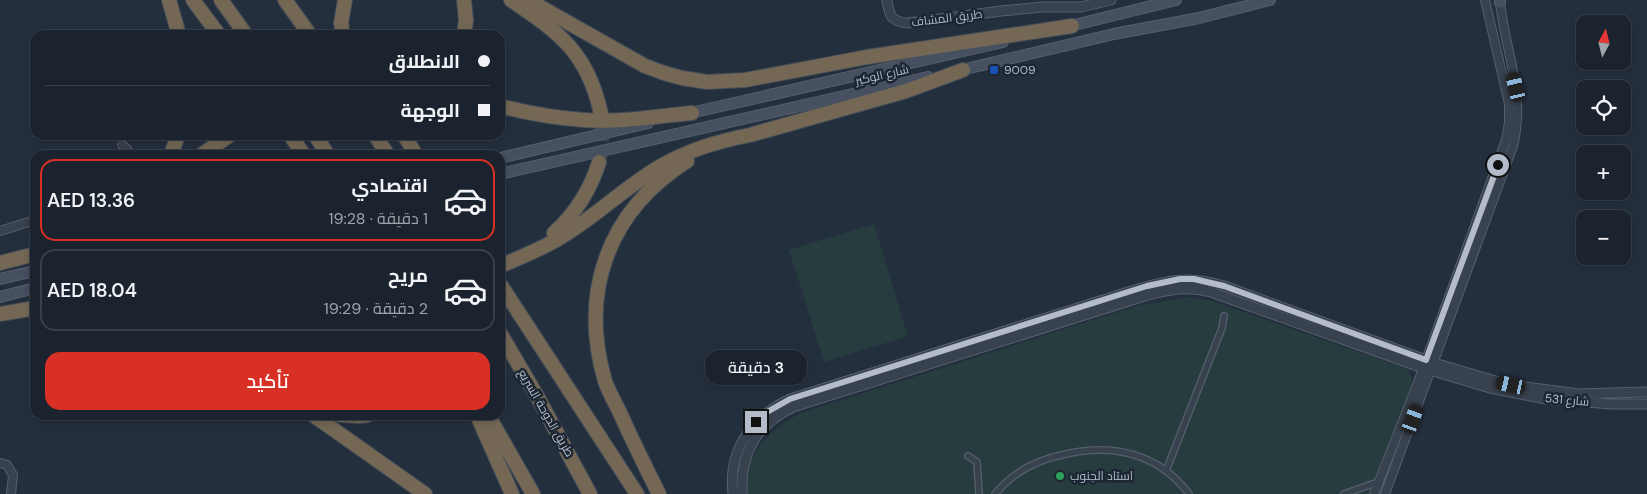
<!DOCTYPE html>
<html lang="ar">
<head>
<meta charset="utf-8">
<style>
  :root { --surface:#1b232e; --page:#242b36; --text:#f1f3f6; --muted:#a0a4aa; --line:#39404a; --accent:#d93025 }
  body { margin:0; font-family:"DM Sans",Cairo,sans-serif; background:var(--page); color:var(--text); direction:rtl; height:100vh; display:flex; flex-direction:column; font-size:19px; white-space:nowrap }
  * { box-sizing:border-box; margin:0 }
  p { font-size:16px; color:var(--muted) }
  .icon { flex:none; width:28px; height:28px; fill:none; stroke:currentColor; stroke-width:2; stroke-linecap:round; stroke-linejoin:round }
  .map { position:relative; flex:1; overflow:hidden; direction:ltr }
  .panel { position:absolute; left:30px; top:150px; width:475px; height:270px; display:flex; flex-direction:column; background:var(--surface); border-radius:15px; box-shadow:0 2px 8px #0003,0 0 0 1px var(--line); direction:rtl }
  .panel>* { flex:none }
  .top-card { position:absolute; left:30px; top:30px; width:475px; height:110px; border-radius:15px; box-shadow:0 2px 8px #0003,0 0 0 1px var(--line); direction:rtl; display:grid; align-content:center; height:110px; padding:0 15px; background:var(--surface) }
  .needle { width:32px; rotate:7deg }
  .controls { position:absolute; left:1576px; top:15px; display:grid; gap:10px }
  .controls a { display:grid; place-items:center; width:55px; height:55px; border-radius:10px; background:var(--surface); box-shadow:0 2px 8px #0003,0 0 0 1px var(--line); font-size:25px }
  .end { position:absolute; width:22px; height:22px; margin:-11px; border:6px solid #b4bcc9; background:#111; box-shadow:0 0 0 2px #111 }
  .from { border-radius:50% }
  .bubble { position:absolute; height:35px; border-radius:15px; background:var(--surface); box-shadow:0 2px 8px #0003,0 0 0 1px var(--line); font-size:16px; font-weight:600; line-height:35px; text-align:center; direction:rtl }
  .car { position:absolute; width:15px; height:30px; margin:-15px -8px; border-radius:6px; box-shadow:0 0 4px 1px #0007; background:linear-gradient(#222 24%,#8ab4d8 0 40%,#222 0 76%,#8ab4d8 0 86%,#222 0) }
  .top-card b { display:flex; align-items:center; gap:18px; height:48px; font-size:19px }
  .top-card b+b { border-top:1px solid var(--line) }
  .top-card i { width:12px; height:12px; background:var(--text) }
  ul { padding:9px 0 0; list-style:none }
  li { display:flex; align-items:center; gap:15px; height:82px; margin:0 10px 8px; padding:0 5px; border:2px solid var(--line); border-radius:15px }
  li div { flex:1 }
  li b { display:block; font-size:19px }
  li em { font-style:normal; font-weight:600 }
  li.current { border-color:var(--accent) }
  li>.icon { width:45px; height:45px; stroke-width:1.5 }
  .primary-button { display:flex; gap:10px; margin-top:auto; padding:10px 15px }
  .primary-button a { flex:1; height:58px; border-radius:15px; background:var(--accent); color:#fff; font-size:20px; font-weight:600; line-height:58px; text-align:center }
  .map>svg:first-child { display:block }
  .green { fill:#263c3f }
  .lines { fill:none; stroke-linecap:round; stroke-linejoin:round }
  .motorway-tunnel { stroke:#3a4453; stroke-width:14; stroke-dasharray:14 7; stroke-linecap:butt }
  .pedestrian-casing { stroke:#565f6c; stroke-width:8 }
  .minor-casing { stroke:#565f6c; stroke-width:10 }
  .tertiary-casing { stroke:#565f6c; stroke-width:11 }
  .secondary-casing { stroke:#565f6c; stroke-width:12 }
  .motorway-casing { stroke:#434c59; stroke-width:16 }
  .pedestrian { stroke:#38414e; stroke-width:5.5 }
  .minor { stroke:#38414e; stroke-width:8 }
  .tertiary { stroke:#38414e; stroke-width:9 }
  .secondary { stroke:#465061; stroke-width:10 }
  .motorway { stroke:#746855; stroke-width:14 }
  .route { stroke:#b4bcc9; stroke-width:6 }
  .transit-dot { fill:#1a4fb4; stroke:#1d2633; stroke-width:2 }
  .leisure-dot { fill:#2e9e5b; stroke:#1d2633; stroke-width:2 }
  .labels { text-anchor:middle; dominant-baseline:central; stroke-width:5; stroke-linejoin:round; paint-order:stroke }
  .street-label { font-size:12px; fill:#b4bcc9; stroke:#1d2633 }
  .poi-label { font-size:12px; fill:#b4bcc9; stroke:#1d2633; text-anchor:start }
</style>
</head>
<body>
<div class="map">
<svg width="1647" height="494" viewBox="0 0 1647 494">
  <rect width="100%" height="100%" fill="#242f3e"/>
  <path class="green" d="M874,224l34,112 -84,26 -35,-112z
    M1186,297l23,3 199,69 4,9v9l-40,107h-625c-5,-40 22,-64 54,-81l335,-107z"/>
  <g class="lines">
    <path class="motorway-tunnel" d="M599,162l3,-13v-28"/>
    <g class="pedestrian-casing">
      <path id="pedestrian" d="M968,456l9,6 2,32
        M1166,471l56,-143 2,-12
        M995,494c19,-23 42,-34 71,-40 48,-11 93,0 123,40
        M1344,494l34,-12"/>
    </g>
    <g class="minor-casing">
      <path id="minor" d="M122,145l5,4 3,6
        M0,231l35,-11
        M0,463l7,2 6,10 -2,19
        M1374,494l43,-109 89,-245 3,-17v-19l-24,-104
        M1385,494l128,-348c13,-53 -7,-91 -13,-143"/>
    </g>
    <g class="tertiary-casing">
      <path id="tertiary" d="M887,0c2,15 4,22 21,23l93,-12 42,-4h38l30,-7
        M733,494c-5,-44 18,-76 57,-95l332,-105c39,-12 61,-20 102,-8l210,77 58,17 19,5 68,9 68,-2
        M742,494c-2,-41 14,-69 51,-87l355,-112c24,-6 39,-9 63,-3l212,76 67,20 56,11 66,5h35"/>
    </g>
    <g class="secondary-casing">
      <path id="secondary" d="M1500,3v-3
        M1066,27l110,-27
        M957,71l157,-37 85,-16 71,-18
        M686,114l317,-72
        M500,158l148,-35
        M500,174l428,-97
        M0,279l35,-8
        M0,297l35,-9"/>
    </g>
    <g class="motorway-casing">
      <path id="motorway" d="M169,0l10,35
        M193,0l26,35
        M221,0l25,35
        M285,0l25,35
        M511,0c49,33 77,53 90,114
        M528,0l117,66 19,7 18,5 25,4 38,-2 122,-23 205,-31
        M343,35l-2,-12 4,-23
        M464,35l2,-15 -2,-20
        M500,106c27,7 56,12 84,14 36,3 73,-4 108,-7
        M290,135l14,20
        M315,135l13,20
        M375,135l13,20
        M404,135l12,20
        M171,155l7,-20
        M201,155l29,-20
        M554,233c22,-20 36,-42 45,-71
        M0,263l35,-9
        M500,266c19,-8 39,-16 56,-26 38,-21 69,-54 107,-75 27,-16 56,-24 87,-30l156,-44 57,-21
        M500,284l137,210
        M0,314l35,-6
        M500,333l37,63 53,98
        M313,415l112,79
        M341,415l18,1 9,-1
        M477,415l35,79
        M488,415l45,79
        M659,494c-13,-26 -26,-52 -38,-79 -5,-11 -12,-22 -16,-34 -26,-89 3,-170 82,-220"/>
    </g>
    <use href="#pedestrian" class="pedestrian"/>
    <use href="#minor" class="minor"/>
    <use href="#tertiary" class="tertiary"/>
    <use href="#secondary" class="secondary"/>
    <use href="#motorway" class="motorway"/>
  </g>
  <g class="lines">
    <path class="route" d="M756,422l11,-10 23,-13 357,-113 33,-7h14l30,7 202,74 72,-195"/>
  </g>
  <rect class="transit-dot" x="989" y="65" width="10" height="10" rx="2.5"/>
  <circle class="leisure-dot" cx="1060" cy="476" r="5"/>
  <g class="labels">
    <g class="street-label">
      <text transform="translate(947 18) rotate(-7)">طريق المشاف</text>
      <text transform="translate(882 75) rotate(-13)">شارع الوكير</text>
      <text transform="translate(1567 400) rotate(5)">شارع 531</text>
      <text transform="translate(546 413) rotate(60)">طريق الدوحة السريع</text>
    </g>
    <g class="poi-label">
      <text x="1004" y="70">9009</text>
      <text x="1070" y="476">استاد الجنوب</text>
    </g>
  </g>
</svg>
<div class="controls">
<a><svg class="needle" viewBox="-14 -14 28 28"><path d="M0-13l5 13h-10z" fill="#e53935"/><path d="M0 13l5-13h-10z" fill="#a0a4aa"/></svg></a>
<a><svg class="icon" aria-label="locate" viewBox="0 0 24 24"><circle cx="12" cy="12" r="6"/><path d="M12 2v4M12 18v4M2 12h4M18 12h4"/></svg></a>
<a>+</a>
<a>−</a>
</div>
<i class="end from" style="left:1498px;top:165px"></i>
<i class="end" style="left:756px;top:422px"></i>
<div class="bubble" style="left:705px;top:350px;width:102px">3 دقيقة</div>
<i class="car" style="left:1516px;top:87px;rotate:347deg"></i>
<i class="car" style="left:1511px;top:385px;rotate:283deg"></i>
<i class="car" style="left:1413px;top:419px;rotate:20deg"></i>
<div class="top-card">
<b><i class="from"></i>الانطلاق</b>
<b><i></i>الوجهة</b>
</div>
<section class="panel">
<ul>
<li class="current"><svg class="icon" aria-label="car" viewBox="0 0 24 24"><path d="M5 17H2v-5l4-1 3-4h7l3 4 3 1v5h-3M9 17h6M6 11h13"/><circle cx="7" cy="17" r="2"/><circle cx="17" cy="17" r="2"/></svg><div><b>اقتصادي</b><p>1 دقيقة · 19:28</p></div><em>AED 13.36</em></li>
<li><svg class="icon" aria-label="car" viewBox="0 0 24 24"><path d="M5 17H2v-5l4-1 3-4h7l3 4 3 1v5h-3M9 17h6M6 11h13"/><circle cx="7" cy="17" r="2"/><circle cx="17" cy="17" r="2"/></svg><div><b>مريح</b><p>2 دقيقة · 19:29</p></div><em>AED 18.04</em></li>
</ul>
<div class="primary-button"><a>تأكيد</a></div>
</section>
</div>
</body>
</html>
